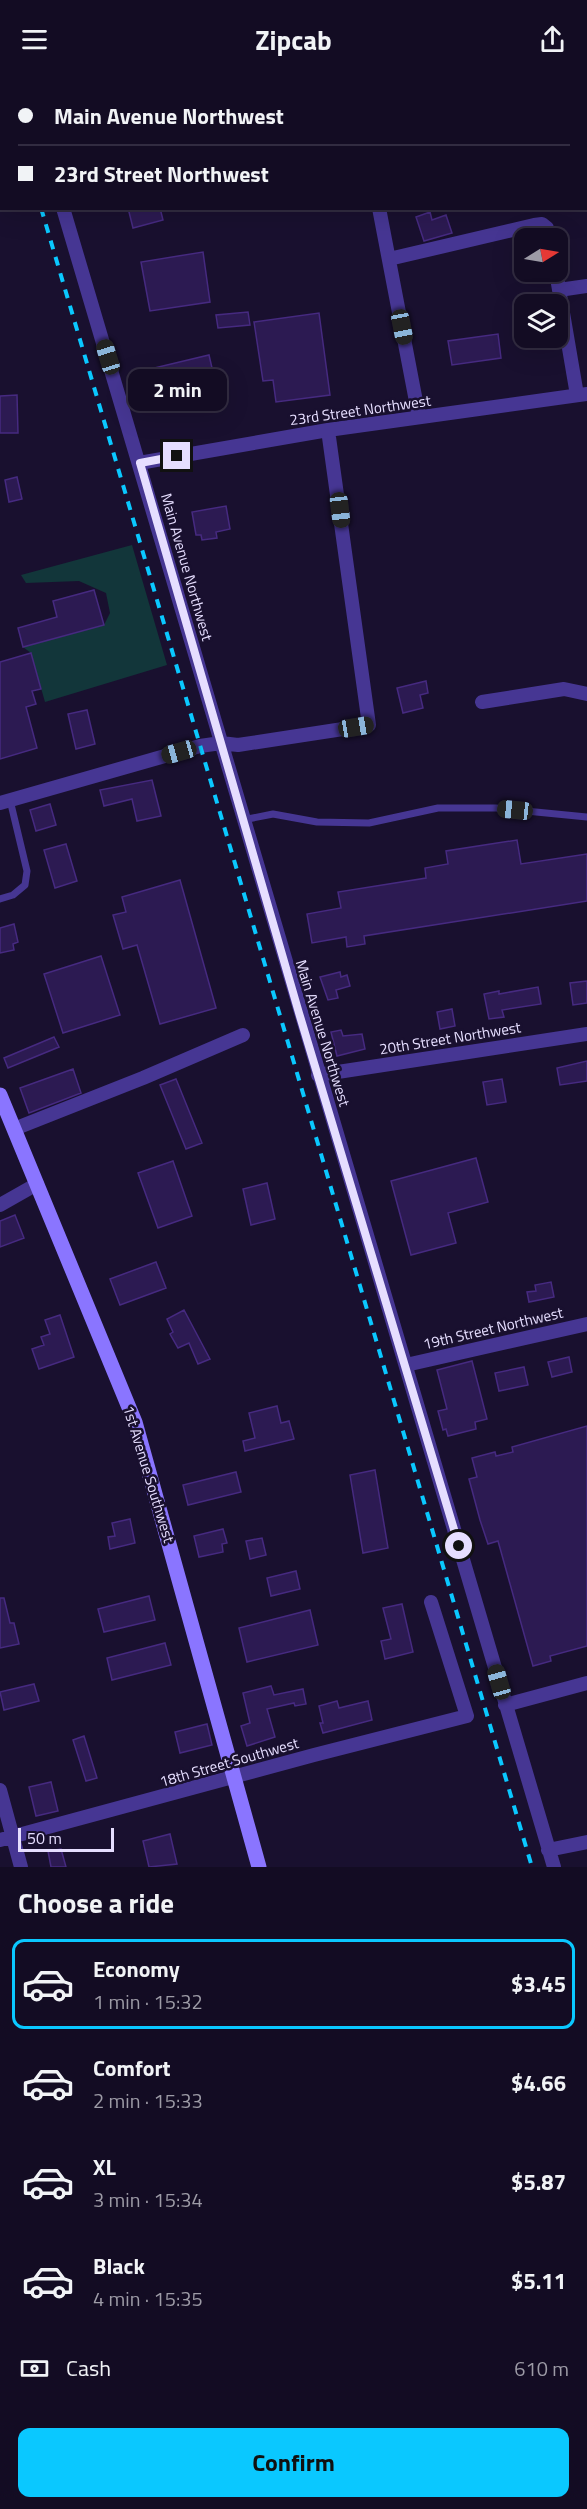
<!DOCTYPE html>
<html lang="en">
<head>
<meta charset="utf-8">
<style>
  :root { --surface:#130c23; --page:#201a30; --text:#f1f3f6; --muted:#9d9ba6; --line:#322c41; --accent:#0ac8ff }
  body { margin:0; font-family:"Titillium Web",sans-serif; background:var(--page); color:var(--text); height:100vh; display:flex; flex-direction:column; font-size:22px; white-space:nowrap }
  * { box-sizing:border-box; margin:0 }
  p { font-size:20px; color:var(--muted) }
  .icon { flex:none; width:33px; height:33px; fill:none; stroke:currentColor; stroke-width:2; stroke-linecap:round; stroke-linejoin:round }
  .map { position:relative; height:1789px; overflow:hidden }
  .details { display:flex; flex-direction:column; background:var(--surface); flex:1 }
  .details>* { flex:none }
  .guide { position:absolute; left:0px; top:0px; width:588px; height:132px; box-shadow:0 6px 24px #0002,0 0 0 2px var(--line); display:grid; align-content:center; height:132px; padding:0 18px; background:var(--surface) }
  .needle { width:39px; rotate:79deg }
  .buttons { position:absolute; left:514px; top:150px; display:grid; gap:12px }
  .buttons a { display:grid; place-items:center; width:54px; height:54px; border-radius:12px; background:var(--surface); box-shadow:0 6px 24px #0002,0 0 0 2px var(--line); font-size:30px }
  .scale { position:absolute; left:18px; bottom:15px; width:96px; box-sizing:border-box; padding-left:6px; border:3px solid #e6deff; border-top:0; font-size:16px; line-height:21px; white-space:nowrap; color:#e6deff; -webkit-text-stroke:4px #19102f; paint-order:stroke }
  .end { position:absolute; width:27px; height:27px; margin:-14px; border:8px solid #e6deff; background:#111; box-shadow:0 0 0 3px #111 }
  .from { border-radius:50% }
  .bubble { position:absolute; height:42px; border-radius:12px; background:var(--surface); box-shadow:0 6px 24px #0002,0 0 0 2px var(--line); font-size:20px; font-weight:700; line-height:42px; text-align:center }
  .car { position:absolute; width:18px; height:36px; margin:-18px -9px; border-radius:8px; box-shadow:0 0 4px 2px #0007; background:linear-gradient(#222 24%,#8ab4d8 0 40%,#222 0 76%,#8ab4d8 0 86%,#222 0) }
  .guide b { display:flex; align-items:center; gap:21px; height:57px; font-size:22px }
  .guide b+b { border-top:2px solid var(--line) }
  .guide i { width:15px; height:15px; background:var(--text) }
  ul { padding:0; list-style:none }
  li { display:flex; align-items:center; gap:18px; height:90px; margin:0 12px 9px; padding:0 6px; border:3px solid transparent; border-radius:12px }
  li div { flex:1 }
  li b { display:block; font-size:22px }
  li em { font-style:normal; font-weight:700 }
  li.current { border-color:var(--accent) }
  li>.icon { width:54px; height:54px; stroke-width:1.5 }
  h2 { padding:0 18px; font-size:27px; line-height:72px }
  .pay { display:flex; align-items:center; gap:15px; height:66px; padding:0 18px; font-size:22px }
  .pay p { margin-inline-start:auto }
  .button { display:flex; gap:12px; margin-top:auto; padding:12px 18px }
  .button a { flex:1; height:69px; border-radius:12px; background:var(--accent); color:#111; font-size:24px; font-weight:700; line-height:69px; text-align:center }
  header { display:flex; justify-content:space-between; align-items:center; height:78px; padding:0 18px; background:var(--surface); font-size:27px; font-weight:700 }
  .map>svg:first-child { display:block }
  .green { fill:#12363a }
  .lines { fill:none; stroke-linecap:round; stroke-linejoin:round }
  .stream { stroke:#061852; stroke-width:4 }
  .building { fill:#2c1a52; stroke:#462a80; stroke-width:1.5 }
  .service { stroke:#463693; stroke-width:7 }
  .minor { stroke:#463693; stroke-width:14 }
  .secondary { stroke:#8a75ff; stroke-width:15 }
  .rail { stroke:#0ac8ff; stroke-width:4; stroke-dasharray:9 8; stroke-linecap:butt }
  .route { stroke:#e6deff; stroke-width:8 }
  .labels { text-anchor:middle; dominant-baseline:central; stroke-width:5; stroke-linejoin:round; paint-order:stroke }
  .street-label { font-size:15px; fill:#e6deff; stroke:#19102f }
</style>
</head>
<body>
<header><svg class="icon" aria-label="menu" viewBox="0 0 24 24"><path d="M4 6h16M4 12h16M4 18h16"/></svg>Zipcab<svg class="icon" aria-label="share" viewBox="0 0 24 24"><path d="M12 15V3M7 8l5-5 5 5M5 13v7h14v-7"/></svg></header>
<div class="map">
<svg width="587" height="1789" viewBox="0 0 587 1789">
  <rect width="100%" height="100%" fill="#19102f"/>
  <path class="green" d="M132,467l35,120 -122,37 -14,-49 -8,-6 81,-22 6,-12 -4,-20 -27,-12 -53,2 -5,-8z"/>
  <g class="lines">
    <path class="stream" d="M586,51h1"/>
  </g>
  <path class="building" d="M128,130h32l3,12 -30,8z
    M430,134l2,8 14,-5 6,18 -28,8 -8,-24z
    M203,174l7,50 -60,9 -9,-49z
    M248,234l2,13 -32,3 -2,-13z
    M319,235l11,82 -54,7 -3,-22 -10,1 -9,-59z
    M498,256l3,24 -49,7 -4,-24z
    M209,277l9,39 -59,14 -9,-39z
    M17,317l1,38h-18v-37z
    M17,399l5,22 -13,3 -4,-22z
    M226,428l4,23 -14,3 1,6 -15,2 -1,-5h-5l-4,-23z
    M94,512l10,35 -81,22 -5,-19 39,-11 -4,-16z
    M31,575l10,36 -9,2 4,13 -10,3 11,41 -37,11v-97z
    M426,603l2,12 -8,2 3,13 -20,5 -6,-25z
    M87,632l8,34 -19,5 -8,-35z
    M152,702l9,36 -24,5 -5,-22 -28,7 -4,-16z
    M50,726l6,21 -20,6 -6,-21z
    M517,762l4,24 66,-10v47l-223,35 1,8 -18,3 -1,-10 -34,6 -5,-29 34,-6 -3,-16 88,-14 -1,-10 23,-4 -2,-13z
    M66,766l11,37 -22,7 -11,-38z
    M180,802l36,128 -56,16 -23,-79 -14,4 -10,-34 13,-3 -4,-15z
    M14,846l4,18 -5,2 1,6 -14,3v-25z
    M101,878l19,59 -57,18 -19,-59z
    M340,894l1,5 6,-2 3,11 -14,4 2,8 -10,2 -8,-23z
    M587,903v22l-14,2 -3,-22z
    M538,909l3,17 -39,6 2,7 -15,2 -5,-25 15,-3v3z
    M452,931l3,17 -15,3 -3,-17z
    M341,952l2,6 19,-2 3,15 -28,7 -6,-24z
    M54,959l5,10 -51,21 -4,-10z
    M587,983v20l-27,4 -3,-17z
    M73,991l8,24 -52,20 -9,-25z
    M176,1001l26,64 -16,6 -26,-64z
    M502,1001l4,23 -19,3 -4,-23z
    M476,1080l12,44 -40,11 8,30 -45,12 -20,-74z
    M173,1083l19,55 -34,12 -20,-55z
    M267,1105l8,36 -24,6 -8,-36z
    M15,1137l9,23 -24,9v-26z
    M156,1184l10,26 -46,17 -10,-26z
    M551,1204l3,15 -25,5 -2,-10 9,-1 -1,-6z
    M184,1232l26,49 -12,5 -9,-21 -11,5 -8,-14 3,-2 -6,-13z
    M60,1237l14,42 -35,12 -7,-20 12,-4 -3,-8 9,-3 -5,-14z
    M569,1279l3,15 -20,5 -4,-15z
    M472,1283l15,58 -12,3 1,7 -28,7 -2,-7 -3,1 -5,-19 9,-2 -10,-39z
    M524,1289l4,18 -29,6 -4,-18z
    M277,1328l4,17 8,-2 5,18 -49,12 -2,-10 12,-3 -6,-25z
    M587,1348v220l-37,10 1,5 -18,5 -35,-125 -10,3 -8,-24 -11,-41 8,-2 -5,-19 23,-6 1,4 17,-4 -1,-5z
    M375,1392l13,78 -25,5 -13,-78z
    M236,1394l5,20 -53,13 -5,-20z
    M130,1441l5,24 -25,6 -2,-12 7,-1 -3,-13z
    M223,1451l4,14 -5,1 1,8 -24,5 -5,-21z
    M262,1460l4,17 -16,4 -4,-18z
    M296,1493l4,18 -29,7 -4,-18z
    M149,1518l6,24 -51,12 -6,-23z
    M0,1520h4l6,25h4l5,21 -19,4z
    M402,1526l11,48 -28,7 -4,-18 10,-2 -8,-31z
    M310,1532l8,35 -71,17 -8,-34z
    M165,1565l6,22 -59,15 -5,-22z
    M34,1606l5,17 -35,9 -4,-18z
    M271,1608l3,9 29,-6 3,15 -11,2 -1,-3 -27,6 8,28 -28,9 -6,-20 9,-3 -7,-30z
    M337,1623l2,7 29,-7 4,19 -49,13 -3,-10h3l-4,-17z
    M207,1646l5,21 -32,8 -5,-21z
    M84,1658l13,42 -11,3 -13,-41z
    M51,1704l7,29 -22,5 -7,-29z
    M170,1756l7,30 -28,3 -6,-26z
    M61,1771l5,18h-15l-3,-16z"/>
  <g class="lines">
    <path class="service" d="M243,742l30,-6 44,8 52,1 69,-15h58l91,9
      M0,821l13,-4 12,-10 2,-14 -17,-71"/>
    <path class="minor" d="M24,0l1,2
      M353,0v2
      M379,2l6,-2
      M63,130l491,1659
      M379,130l40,209
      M389,181l145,-34 8,-1 5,4 2,10
      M556,194l21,123
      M559,212l28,-4
      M139,385l189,-33 259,-36
      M482,624l82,-13 23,5
      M0,725l200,-57 21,-3 17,2 131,-20 -41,-295
      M318,997l269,-41
      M14,1051l129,-51 100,-43
      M0,1127l37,-21
      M406,1287l181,-41
      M505,1627l82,-22
      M0,1712l21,77
      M0,1762l314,-85 153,-39 -36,-114
      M548,1772l39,-8"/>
    <path class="secondary" d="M0,1017l135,327 124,445"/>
    <path class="rail" d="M2,0v2
      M41,130l491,1659"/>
  </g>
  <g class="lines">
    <path class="route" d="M177,378l-37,7 159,550 160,533"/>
  </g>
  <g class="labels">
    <g class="street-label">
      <text transform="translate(360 332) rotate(-8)">23rd Street Northwest</text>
      <text transform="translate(187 489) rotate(74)">Main Avenue Northwest</text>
      <text transform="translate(323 955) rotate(73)">Main Avenue Northwest</text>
      <text transform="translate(450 960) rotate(-9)">20th Street Northwest</text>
      <text transform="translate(493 1250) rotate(-13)">19th Street Northwest</text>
      <text transform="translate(149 1396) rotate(73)">1st Avenue Southwest</text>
      <text transform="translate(229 1684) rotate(-16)">18th Street Southwest</text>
    </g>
  </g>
</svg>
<div class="buttons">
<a><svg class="needle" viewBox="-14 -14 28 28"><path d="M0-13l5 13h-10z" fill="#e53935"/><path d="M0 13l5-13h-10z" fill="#9d9ba6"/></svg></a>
<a><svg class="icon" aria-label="layers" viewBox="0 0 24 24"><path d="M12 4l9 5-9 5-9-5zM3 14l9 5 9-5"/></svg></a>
</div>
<div class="scale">50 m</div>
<i class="end from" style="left:459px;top:1468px"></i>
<i class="end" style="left:177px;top:378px"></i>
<div class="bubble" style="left:128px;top:291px;width:99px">2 min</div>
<i class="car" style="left:402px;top:249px;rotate:169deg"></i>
<i class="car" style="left:108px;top:279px;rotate:343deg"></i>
<i class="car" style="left:340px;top:432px;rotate:173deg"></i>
<i class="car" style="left:356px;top:649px;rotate:81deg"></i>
<i class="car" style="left:179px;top:674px;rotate:254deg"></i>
<i class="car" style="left:515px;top:732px;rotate:276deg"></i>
<i class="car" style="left:499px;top:1604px;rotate:344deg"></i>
<div class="guide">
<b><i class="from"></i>Main Avenue Northwest</b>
<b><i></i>23rd Street Northwest</b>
</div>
</div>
<section class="details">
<h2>Choose a ride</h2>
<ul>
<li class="current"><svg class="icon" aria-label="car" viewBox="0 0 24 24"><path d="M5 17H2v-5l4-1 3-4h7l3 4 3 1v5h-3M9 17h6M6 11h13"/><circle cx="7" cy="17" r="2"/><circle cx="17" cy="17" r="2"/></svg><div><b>Economy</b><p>1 min · 15:32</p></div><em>$3.45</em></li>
<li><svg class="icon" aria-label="car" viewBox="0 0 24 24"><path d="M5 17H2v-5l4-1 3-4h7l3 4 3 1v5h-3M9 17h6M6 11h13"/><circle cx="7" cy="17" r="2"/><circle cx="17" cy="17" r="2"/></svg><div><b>Comfort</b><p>2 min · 15:33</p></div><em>$4.66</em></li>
<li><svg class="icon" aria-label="car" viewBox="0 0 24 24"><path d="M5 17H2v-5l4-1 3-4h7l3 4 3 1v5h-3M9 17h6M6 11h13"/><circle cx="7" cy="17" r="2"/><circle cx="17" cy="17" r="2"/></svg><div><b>XL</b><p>3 min · 15:34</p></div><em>$5.87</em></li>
<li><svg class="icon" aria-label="car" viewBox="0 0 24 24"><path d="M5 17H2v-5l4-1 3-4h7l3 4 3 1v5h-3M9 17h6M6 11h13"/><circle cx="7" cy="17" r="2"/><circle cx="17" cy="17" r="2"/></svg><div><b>Black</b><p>4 min · 15:35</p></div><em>$5.11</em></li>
</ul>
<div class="pay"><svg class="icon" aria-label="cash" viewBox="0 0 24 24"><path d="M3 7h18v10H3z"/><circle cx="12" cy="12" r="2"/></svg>Cash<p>610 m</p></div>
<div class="button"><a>Confirm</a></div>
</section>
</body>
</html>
